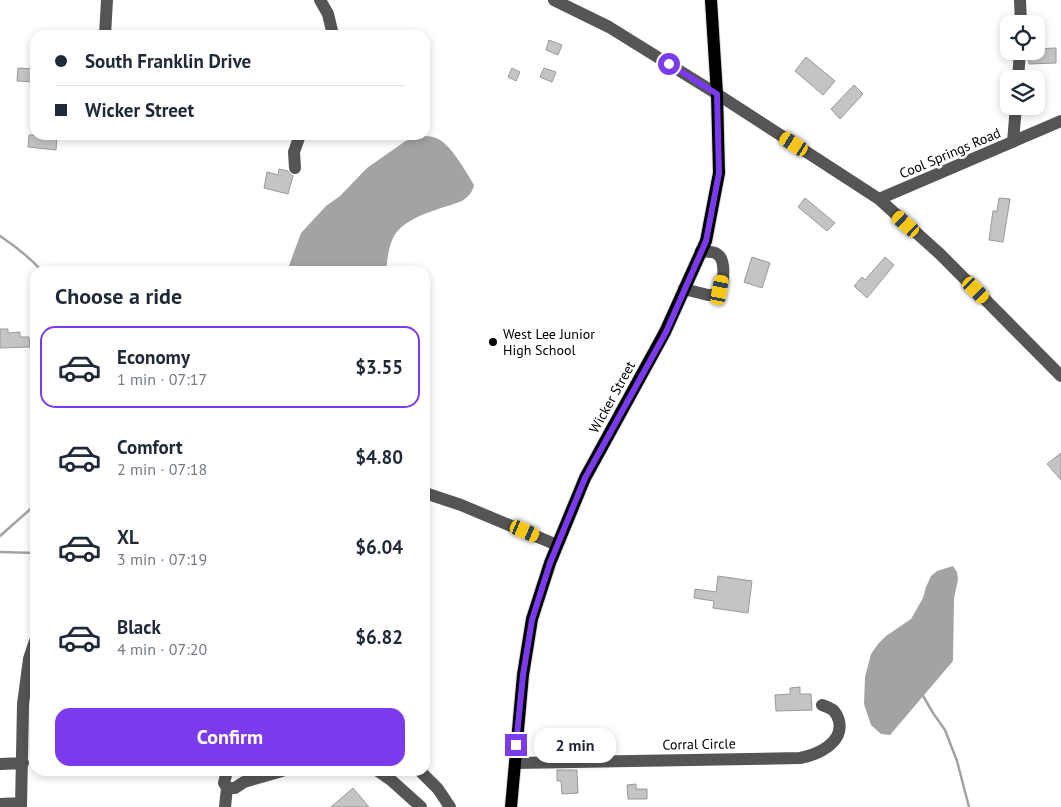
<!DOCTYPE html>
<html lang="en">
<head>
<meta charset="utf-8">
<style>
  :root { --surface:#fff; --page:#f2f2f3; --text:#1f2937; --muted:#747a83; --line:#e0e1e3; --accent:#7c3aed }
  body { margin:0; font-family:"PT Sans",sans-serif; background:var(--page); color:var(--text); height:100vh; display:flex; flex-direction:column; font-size:19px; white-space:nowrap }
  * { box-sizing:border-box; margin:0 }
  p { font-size:16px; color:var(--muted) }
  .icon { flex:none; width:28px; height:28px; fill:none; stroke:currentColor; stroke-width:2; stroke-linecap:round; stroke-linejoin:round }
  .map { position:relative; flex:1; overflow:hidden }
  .details { position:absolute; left:30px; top:266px; width:400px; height:510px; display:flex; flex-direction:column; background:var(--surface); border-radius:15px; box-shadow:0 2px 8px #0003 }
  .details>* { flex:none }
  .top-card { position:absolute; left:30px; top:30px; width:400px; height:110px; border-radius:15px; box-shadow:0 2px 8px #0003; display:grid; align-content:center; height:110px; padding:0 25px; background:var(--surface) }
  .buttons { position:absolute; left:1000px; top:15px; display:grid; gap:10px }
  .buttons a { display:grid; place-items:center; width:45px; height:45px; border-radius:10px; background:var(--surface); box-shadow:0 2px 8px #0003; font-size:25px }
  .end { position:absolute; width:22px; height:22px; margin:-11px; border:6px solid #7c3aed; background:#fff; box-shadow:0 0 0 2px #fff }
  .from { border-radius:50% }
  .bubble { position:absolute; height:35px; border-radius:15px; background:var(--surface); box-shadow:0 2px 8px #0003; font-size:16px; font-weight:700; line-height:35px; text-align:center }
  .car { position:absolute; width:15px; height:30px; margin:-15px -8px; border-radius:6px; box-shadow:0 0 4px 1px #0007; background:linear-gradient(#f5c518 24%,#345 0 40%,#f5c518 0 76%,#345 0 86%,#f5c518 0) }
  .top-card b { display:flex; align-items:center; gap:18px; height:48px; font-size:19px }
  .top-card b+b { border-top:1px solid var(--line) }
  .top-card i { width:12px; height:12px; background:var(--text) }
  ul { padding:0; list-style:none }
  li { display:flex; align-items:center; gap:15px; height:82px; margin:0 10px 8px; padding:0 15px; border:2px solid transparent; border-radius:15px }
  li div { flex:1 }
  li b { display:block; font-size:19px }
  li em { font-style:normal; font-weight:700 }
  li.current { border-color:var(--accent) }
  li>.icon { width:45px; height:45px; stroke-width:1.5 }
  h2 { padding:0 25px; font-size:22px; line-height:60px }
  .cta { display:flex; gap:10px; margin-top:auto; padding:10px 25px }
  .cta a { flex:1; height:58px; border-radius:15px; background:var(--accent); color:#fff; font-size:20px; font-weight:700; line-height:58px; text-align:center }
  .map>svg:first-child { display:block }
  .water { fill:#a3a3a3 }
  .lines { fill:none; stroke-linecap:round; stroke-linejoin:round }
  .stream { stroke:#a3a3a3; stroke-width:2.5 }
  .building { fill:#c4c4c4; stroke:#999 }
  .major-casing { stroke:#dbdbdb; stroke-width:14 }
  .minor { stroke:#555; stroke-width:12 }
  .major { stroke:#000; stroke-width:12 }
  .route { stroke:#7c3aed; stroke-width:6 }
  .poi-dot { fill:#000; stroke:#fff; stroke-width:2 }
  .labels { text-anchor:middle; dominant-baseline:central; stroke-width:5; stroke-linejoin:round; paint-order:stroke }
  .street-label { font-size:14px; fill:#000; stroke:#fff }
  .poi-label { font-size:14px; fill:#000; stroke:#fff; text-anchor:start }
</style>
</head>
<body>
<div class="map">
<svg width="1061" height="807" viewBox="0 0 1061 807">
  <rect width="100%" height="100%" fill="#fff"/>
  <path class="water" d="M420,136c7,0 14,0 20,4 12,7 27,33 34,45 -2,8 -5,11 -12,16 -21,8 -52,14 -66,32 -7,9 -9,28 -10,38h-99l14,-38 25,-27 14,-10 27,-28 37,-26 9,-5z
    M953,566l4,6 1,7 -4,20 -1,62 -63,74 -9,-1 -10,-9 -7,-21 1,-27 6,-23 7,-10 8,-8 25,-17 12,-21 3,-11 5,-11 6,-5z"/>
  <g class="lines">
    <path class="stream" d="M0,236c17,11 28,20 42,35
      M0,536l35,-31
      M0,552l35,1
      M922,694l11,19 12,17 12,31 12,46"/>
  </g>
  <path class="building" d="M549,40l13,5 -4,10 -12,-5z
    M1056,48v15l-27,1 -1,-13h8v-2z
    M806,57l29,24 -12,14 -28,-24z
    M18,68l17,1v13l-18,-1z
    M512,68l8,4 -4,9 -8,-4z
    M544,68l12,4 -4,10 -12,-5z
    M854,85l9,9 -23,25 -9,-10z
    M29,135h28l-1,15 -28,-3z
    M279,169l9,2 1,2 4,3 -5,18 -24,-6 3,-16 11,3z
    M805,198l30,25 -8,8 -29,-24z
    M999,198l11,1 -7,43 -14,-2 4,-29h4z
    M752,257l18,6 -8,25 -18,-6z
    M885,257l9,8 -27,33 -13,-12 8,-9 3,3z
    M0,329h8v4l12,-1v5h9l1,10 -30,1z
    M1061,453v27l-14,-16z
    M718,576l34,5 -4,32 -35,-5 1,-7 -20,-3 1,-9 21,3z
    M800,687v7h11l1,16 -36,1 -1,-16 15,-1v-6z
    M557,770h20l1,23 -16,1 -1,-13h-4z
    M636,784v5h11v10h-19l-1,-14z
    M353,788l16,19h-38z"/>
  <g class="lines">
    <g class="major-casing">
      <path id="major" d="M511,807l12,-132 9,-56 18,-56 35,-85 80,-146 41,-91 13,-68 -2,-79 -6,-94"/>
    </g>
    <path class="minor" d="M320,0l8,14 5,21
      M554,0l55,27 108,67 162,105 62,56 120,121
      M1020,0l1,24
      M105,35l2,-35
      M1018,79l2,-28
      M1013,142l3,-36
      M295,168l-1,-16 6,-17
      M879,199l182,-78
      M684,289l24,6h6c1,-1 5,-5 6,-6 4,-7 6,-30 -3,-35 -4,-3 -11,-2 -16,-3
      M425,493l36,12 96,40
      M515,763l285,-5c17,-3 44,-15 39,-37 -1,-4 -3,-8 -6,-11 -3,-2 -8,-4 -11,-5
      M0,764l23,-1
      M227,771l-3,12 3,5h8l9,-6 38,-11
      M378,771l13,9 30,27
      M420,771l18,18 12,18
      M0,804l21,-1
      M21,807l2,-103 6,-45 6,-18
      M225,807l2,-19"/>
    <use href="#major" class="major"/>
  </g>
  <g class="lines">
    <path class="route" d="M516,745l7,-70 9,-55 18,-57 35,-85 81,-146 40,-91 13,-68 -2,-79 -48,-30"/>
  </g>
  <circle class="poi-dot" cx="493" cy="342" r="5"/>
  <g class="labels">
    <g class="street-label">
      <text transform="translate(950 153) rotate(-23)">Cool Springs Road</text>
      <text transform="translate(612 397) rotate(-61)">Wicker Street</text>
      <text transform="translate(699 744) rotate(-1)">Corral Circle</text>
    </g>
    <g class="poi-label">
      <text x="503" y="334">West Lee Junior<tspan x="503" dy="16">High School</tspan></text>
    </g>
  </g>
</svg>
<div class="buttons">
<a><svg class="icon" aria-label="locate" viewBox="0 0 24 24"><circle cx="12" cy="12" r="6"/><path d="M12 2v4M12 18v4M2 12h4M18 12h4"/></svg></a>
<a><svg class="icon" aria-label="layers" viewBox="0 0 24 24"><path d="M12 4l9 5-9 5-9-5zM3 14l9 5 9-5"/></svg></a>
</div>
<i class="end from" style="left:669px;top:64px"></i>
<i class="end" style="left:516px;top:745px"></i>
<div class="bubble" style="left:534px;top:728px;width:82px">2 min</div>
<i class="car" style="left:794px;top:144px;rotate:303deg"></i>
<i class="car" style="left:906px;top:224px;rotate:312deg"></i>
<i class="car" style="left:720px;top:290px;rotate:11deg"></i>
<i class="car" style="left:976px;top:290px;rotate:135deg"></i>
<i class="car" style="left:525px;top:531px;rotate:113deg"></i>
<div class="top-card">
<b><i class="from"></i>South Franklin Drive</b>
<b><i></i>Wicker Street</b>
</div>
<section class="details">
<h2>Choose a ride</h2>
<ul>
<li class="current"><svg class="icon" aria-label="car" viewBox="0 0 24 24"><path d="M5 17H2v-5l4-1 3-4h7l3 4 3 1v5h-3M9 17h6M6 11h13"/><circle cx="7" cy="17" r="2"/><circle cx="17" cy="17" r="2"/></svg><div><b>Economy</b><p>1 min · 07:17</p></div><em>$3.55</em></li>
<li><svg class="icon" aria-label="car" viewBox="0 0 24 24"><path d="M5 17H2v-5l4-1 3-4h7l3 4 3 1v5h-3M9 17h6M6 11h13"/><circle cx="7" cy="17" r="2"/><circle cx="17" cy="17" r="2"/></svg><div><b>Comfort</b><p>2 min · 07:18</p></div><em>$4.80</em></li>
<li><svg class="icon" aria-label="car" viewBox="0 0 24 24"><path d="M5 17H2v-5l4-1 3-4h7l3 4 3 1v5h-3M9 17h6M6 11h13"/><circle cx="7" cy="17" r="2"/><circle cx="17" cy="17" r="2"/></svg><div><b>XL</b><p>3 min · 07:19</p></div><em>$6.04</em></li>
<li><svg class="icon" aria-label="car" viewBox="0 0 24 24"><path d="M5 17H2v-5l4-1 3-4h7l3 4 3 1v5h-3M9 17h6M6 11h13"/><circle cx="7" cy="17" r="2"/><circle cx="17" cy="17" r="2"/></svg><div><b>Black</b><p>4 min · 07:20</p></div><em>$6.82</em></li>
</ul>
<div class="cta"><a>Confirm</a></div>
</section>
</div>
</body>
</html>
